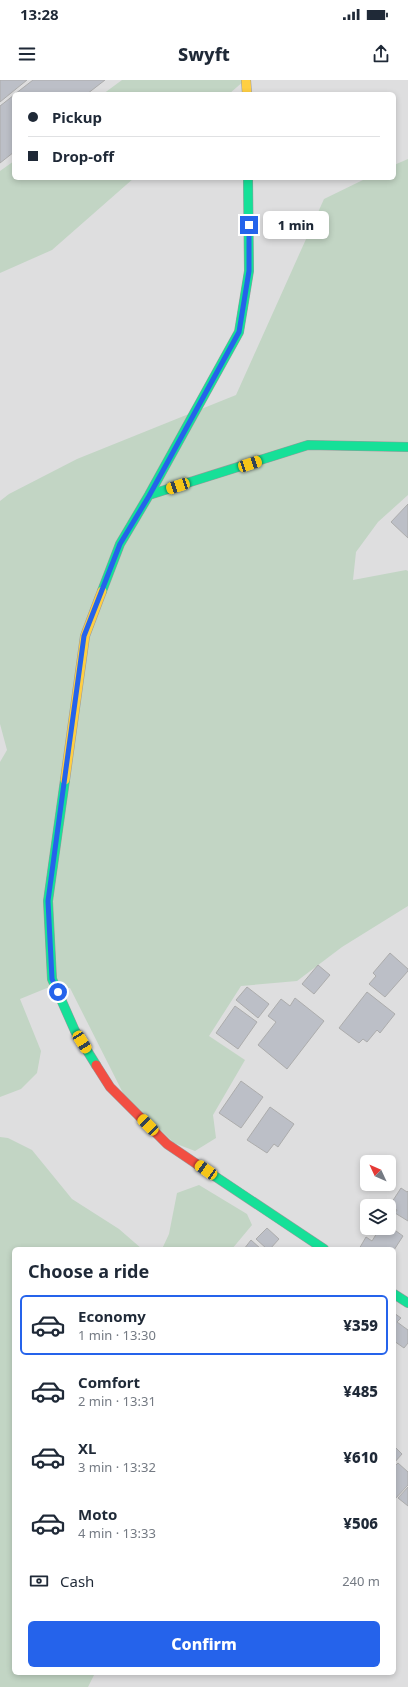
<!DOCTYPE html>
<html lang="en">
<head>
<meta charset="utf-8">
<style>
  :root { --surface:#fff; --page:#f6f6f7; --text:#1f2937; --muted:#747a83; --line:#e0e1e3; --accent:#2563eb }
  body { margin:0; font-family:"Noto Sans",sans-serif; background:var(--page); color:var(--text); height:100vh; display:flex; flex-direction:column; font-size:15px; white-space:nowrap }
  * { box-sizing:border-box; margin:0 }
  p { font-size:13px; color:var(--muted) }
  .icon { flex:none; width:22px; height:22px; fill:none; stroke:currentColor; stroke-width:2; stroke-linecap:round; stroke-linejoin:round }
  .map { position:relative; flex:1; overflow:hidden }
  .panel { position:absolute; left:12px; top:1167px; width:384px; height:428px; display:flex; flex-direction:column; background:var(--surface); border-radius:6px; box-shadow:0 2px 6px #0003 }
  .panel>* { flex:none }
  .top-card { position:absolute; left:12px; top:12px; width:384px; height:88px; border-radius:6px; box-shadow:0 2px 6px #0003; display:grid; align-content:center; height:88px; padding:0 16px; background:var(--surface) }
  .needle { width:26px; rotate:314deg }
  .buttons { position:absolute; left:360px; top:1075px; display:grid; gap:8px }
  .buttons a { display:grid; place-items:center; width:36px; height:36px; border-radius:6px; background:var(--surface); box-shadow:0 2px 6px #0003; font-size:20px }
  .end { position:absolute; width:18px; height:18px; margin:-9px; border:5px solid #2563eb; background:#fff; box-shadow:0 0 0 2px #fff }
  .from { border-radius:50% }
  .bubble { position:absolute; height:28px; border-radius:6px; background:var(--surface); box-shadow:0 2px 6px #0003; font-size:13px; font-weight:800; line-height:28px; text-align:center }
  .car { position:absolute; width:12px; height:24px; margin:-12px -6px; border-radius:5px; box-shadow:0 0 3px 1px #0007; background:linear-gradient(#f5c518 24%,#345 0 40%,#f5c518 0 76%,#345 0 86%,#f5c518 0) }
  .top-card b { display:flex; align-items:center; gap:14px; height:38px; font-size:15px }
  .top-card b+b { border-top:1px solid var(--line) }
  .top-card i { width:10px; height:10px; background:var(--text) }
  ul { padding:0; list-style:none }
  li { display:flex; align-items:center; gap:12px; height:60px; margin:0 8px 6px; padding:0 8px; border:2px solid transparent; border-radius:6px }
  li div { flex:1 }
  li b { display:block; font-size:15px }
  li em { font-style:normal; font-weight:800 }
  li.current { border-color:var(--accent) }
  li>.icon { width:36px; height:36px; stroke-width:1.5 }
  h2 { padding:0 16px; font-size:18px; line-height:48px }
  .pay { display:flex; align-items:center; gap:10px; height:44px; padding:0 16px; font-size:15px }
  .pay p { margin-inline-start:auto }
  .action { display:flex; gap:8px; margin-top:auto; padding:8px 16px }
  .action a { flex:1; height:46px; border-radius:6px; background:var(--accent); color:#fff; font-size:16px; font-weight:800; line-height:46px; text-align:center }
  .status { display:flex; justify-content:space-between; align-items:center; height:28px; padding:0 20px; background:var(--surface); direction:ltr }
  .status svg { height:11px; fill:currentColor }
  header { display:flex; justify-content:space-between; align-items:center; height:52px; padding:0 16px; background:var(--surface); font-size:18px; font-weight:800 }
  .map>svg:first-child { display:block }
  .green { fill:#c2d5c4 }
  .building { fill:#bcbfc7; stroke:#acacac }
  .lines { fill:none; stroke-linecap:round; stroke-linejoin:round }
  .fast-casing { stroke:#99999a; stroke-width:10 }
  .slow-casing { stroke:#99999a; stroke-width:10 }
  .jam-casing { stroke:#99999a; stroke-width:10 }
  .fast { stroke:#16e098; stroke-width:9 }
  .slow { stroke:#ffcf43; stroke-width:9 }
  .jam { stroke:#f24e42; stroke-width:9 }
  .route { stroke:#2563eb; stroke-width:5 }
</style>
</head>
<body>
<div class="status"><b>13:28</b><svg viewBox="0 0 49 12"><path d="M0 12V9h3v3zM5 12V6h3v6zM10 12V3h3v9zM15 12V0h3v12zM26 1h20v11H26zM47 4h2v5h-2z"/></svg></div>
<header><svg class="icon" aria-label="menu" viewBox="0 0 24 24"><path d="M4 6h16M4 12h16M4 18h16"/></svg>Swyft<svg class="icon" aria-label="share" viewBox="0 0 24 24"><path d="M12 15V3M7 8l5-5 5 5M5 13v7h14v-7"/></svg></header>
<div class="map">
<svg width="408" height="1607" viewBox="0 0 408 1607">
  <rect width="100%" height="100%" fill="#dededf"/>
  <path class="green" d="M122,0h123l-16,14h-126z
    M408,79v336l-30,27 -22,30 -3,28 53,-10 2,1v335l-66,41 -45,34 -56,5 -32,50 36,24 -32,55 3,23 -21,13 -21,-8 -50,-48 -54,-107h-23l-27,11 21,52 -4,22 -16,16 -21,8v-335l7,-12 -7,-26v-223l9,-7 68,-35 159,-64 88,-196 43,-21h27v-13z
    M14,81v17h120l-82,72 -52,23v-102z
    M0,1057l8,1 24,12 40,49 47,30 23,20h-128v424h81l-7,14h-88z
    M199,1105l48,29 5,11 -20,24h-70l7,-15 8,-41z"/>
  <path class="building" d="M0,0h27l-27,22z
    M33,0h72l-18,14h-72z
    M14,15v57l-14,11v-57z
    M408,424v34l-17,-16z
    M390,873l18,16v2l-23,26 -16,-13 7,-8 -3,-3z
    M318,885l12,10 -16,19 -12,-10z
    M247,907l22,17 -11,14 -22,-18z
    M367,912l28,22 -15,19 -3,-3 -10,12 -4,-3 -4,4 -20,-15z
    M295,918l29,23 -37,48 -29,-24 18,-23 -8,-6 13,-17 9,7z
    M235,926l22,16 -19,27 -22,-16z
    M241,1001l22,16 -22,31 -22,-15z
    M270,1027l24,17 -16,23 -4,-3 -7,9 -20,-13z
    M401,1108l6,4 1,-1v30l-13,-8 2,-3 -7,-5z
    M389,1146l14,10 -9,14v-1h-35l7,-12 6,4 8,-13h9z
    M267,1148l12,11 -9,10h-3l-11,-10z
    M251,1160l10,9h-17z
    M394,1233l7,5 -4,4 11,8v13l-4,5 -10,-7z
    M394,1366l8,8 -8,9z
    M398,1383l10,9v13l-14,15v-33z
    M408,1407v19l-10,-8z"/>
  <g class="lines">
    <g class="fast-casing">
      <path id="fast" d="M149,415l159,-50 100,2
        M102,511l18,-47 29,-49 90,-163 10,-61 -1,-93
        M65,700l-17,121 4,78 23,52 21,34
        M201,1087l123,82
        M394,1214l14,9"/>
    </g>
    <g class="slow-casing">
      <path id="slow" d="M246,0l1,14
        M65,700l20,-144 17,-45"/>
    </g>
    <g class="jam-casing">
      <path id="jam" d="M96,985l14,22 57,57 34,23"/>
    </g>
    <use href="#fast" class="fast"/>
    <use href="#slow" class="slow"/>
    <use href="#jam" class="jam"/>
  </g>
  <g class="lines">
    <path class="route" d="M58,912l-6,-13 -4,-78 36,-265 36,-92 29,-48 90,-164 10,-61v-46"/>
  </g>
</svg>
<div class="buttons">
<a><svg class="needle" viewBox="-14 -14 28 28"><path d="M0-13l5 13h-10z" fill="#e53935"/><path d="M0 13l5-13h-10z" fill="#747a83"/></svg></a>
<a><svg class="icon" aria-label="layers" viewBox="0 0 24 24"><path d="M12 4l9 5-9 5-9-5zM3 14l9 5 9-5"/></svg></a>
</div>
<i class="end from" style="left:58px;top:912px"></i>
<i class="end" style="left:249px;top:145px"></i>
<div class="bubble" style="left:263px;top:131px;width:66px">1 min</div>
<i class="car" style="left:250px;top:384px;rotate:72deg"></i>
<i class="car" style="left:178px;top:406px;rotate:252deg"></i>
<i class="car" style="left:82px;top:962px;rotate:148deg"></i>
<i class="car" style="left:148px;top:1045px;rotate:315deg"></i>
<i class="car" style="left:206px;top:1090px;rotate:304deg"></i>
<div class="top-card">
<b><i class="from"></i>Pickup</b>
<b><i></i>Drop-off</b>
</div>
<section class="panel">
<h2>Choose a ride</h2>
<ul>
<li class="current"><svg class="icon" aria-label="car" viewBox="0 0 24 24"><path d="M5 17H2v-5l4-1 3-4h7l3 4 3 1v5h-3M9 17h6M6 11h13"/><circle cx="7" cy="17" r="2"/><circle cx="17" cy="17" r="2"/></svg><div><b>Economy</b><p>1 min · 13:30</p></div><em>¥359</em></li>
<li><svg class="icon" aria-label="car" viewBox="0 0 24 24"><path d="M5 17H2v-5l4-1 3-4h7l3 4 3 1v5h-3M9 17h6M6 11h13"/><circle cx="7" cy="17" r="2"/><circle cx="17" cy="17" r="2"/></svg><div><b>Comfort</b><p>2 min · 13:31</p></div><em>¥485</em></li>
<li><svg class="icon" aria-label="car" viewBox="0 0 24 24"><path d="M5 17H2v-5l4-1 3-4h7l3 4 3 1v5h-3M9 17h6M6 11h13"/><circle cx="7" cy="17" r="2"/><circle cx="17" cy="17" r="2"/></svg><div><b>XL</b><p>3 min · 13:32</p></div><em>¥610</em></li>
<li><svg class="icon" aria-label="car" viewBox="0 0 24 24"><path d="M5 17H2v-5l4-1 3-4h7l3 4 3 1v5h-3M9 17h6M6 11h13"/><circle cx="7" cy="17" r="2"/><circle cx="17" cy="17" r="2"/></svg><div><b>Moto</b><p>4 min · 13:33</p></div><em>¥506</em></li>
</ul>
<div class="pay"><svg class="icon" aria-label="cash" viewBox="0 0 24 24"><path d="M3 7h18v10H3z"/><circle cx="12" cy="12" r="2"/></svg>Cash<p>240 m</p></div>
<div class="action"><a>Confirm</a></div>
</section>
</div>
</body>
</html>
